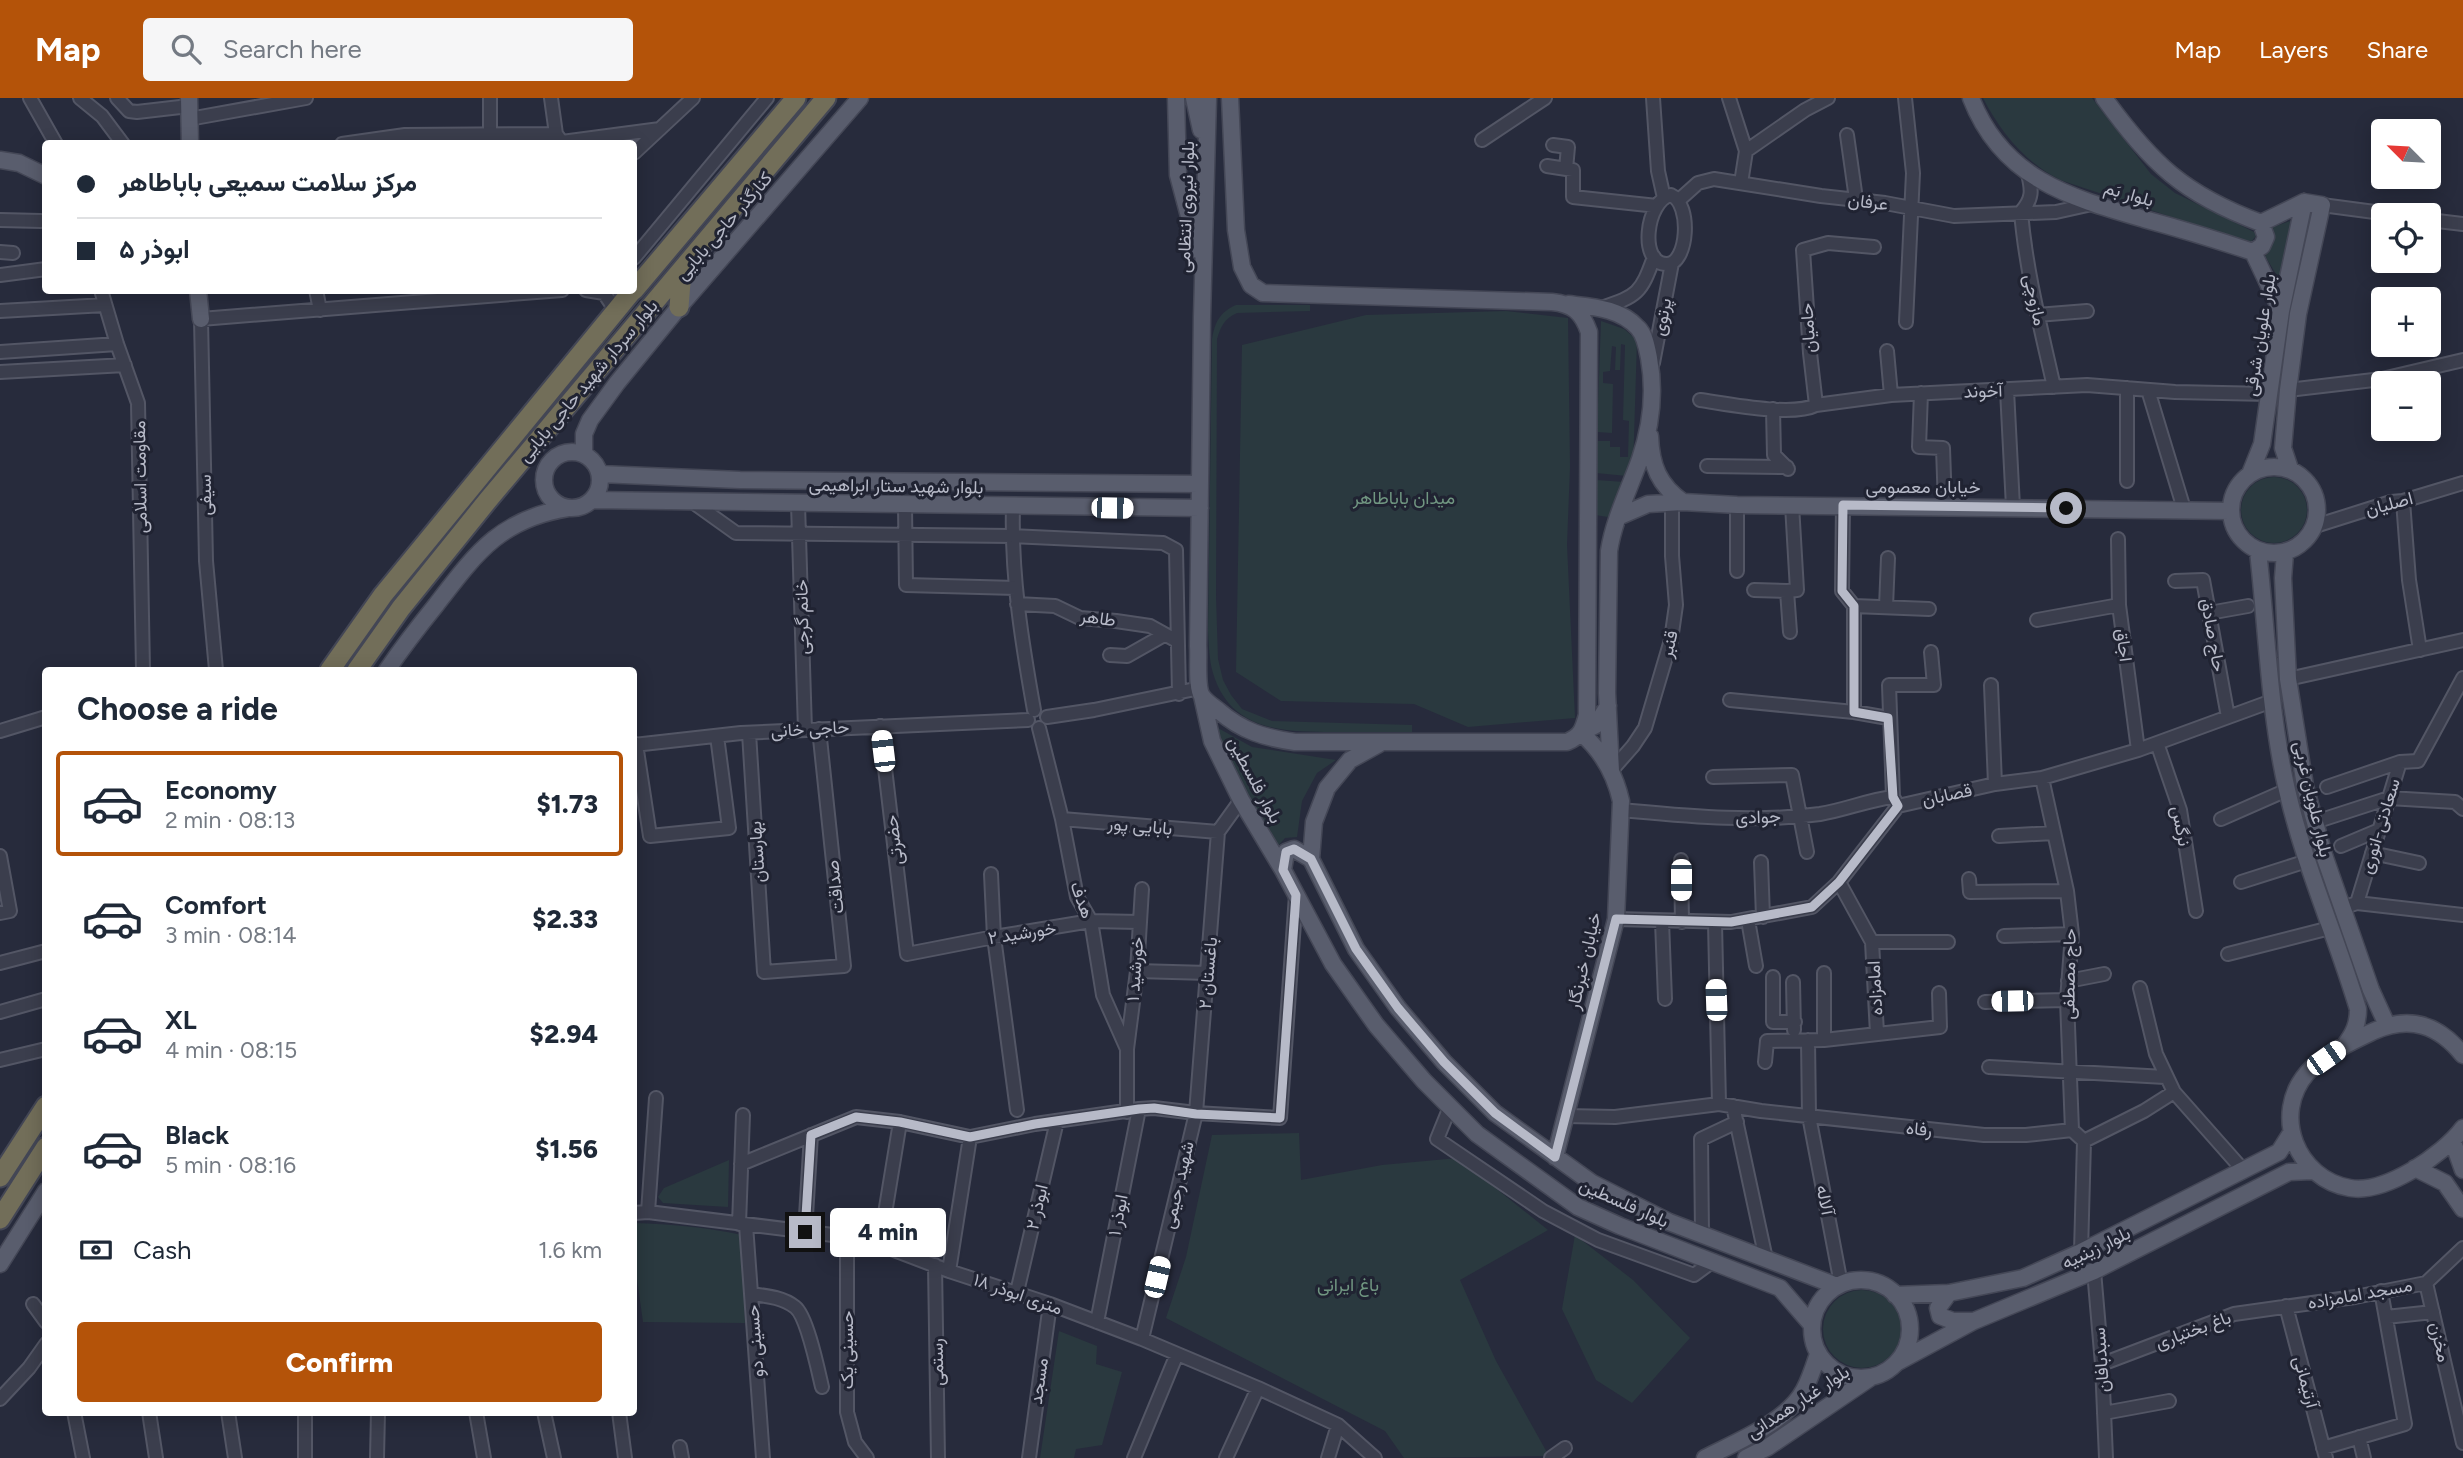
<!DOCTYPE html>
<html lang="en">
<head>
<meta charset="utf-8">
<style>
  :root { --surface:#fff; --page:#f6f6f7; --text:#1f2937; --muted:#747a83; --line:#e0e1e3; --accent:#b45309 }
  body { margin:0; font-family:Figtree,Vazirmatn,sans-serif; background:var(--page); color:var(--text); height:100vh; display:flex; flex-direction:column; font-size:26px; white-space:nowrap }
  * { box-sizing:border-box; margin:0 }
  p { font-size:23px; color:var(--muted) }
  .icon { flex:none; width:38px; height:38px; fill:none; stroke:currentColor; stroke-width:2; stroke-linecap:round; stroke-linejoin:round }
  .map { position:relative; flex:1; overflow:hidden }
  .panel { position:absolute; left:42px; top:569px; width:595px; height:749px; display:flex; flex-direction:column; background:var(--surface); border-radius:7px; box-shadow:0 4px 18px #0003 }
  .panel>* { flex:none }
  .guide { position:absolute; left:42px; top:42px; width:595px; height:154px; border-radius:7px; box-shadow:0 4px 18px #0003; display:grid; align-content:center; height:154px; padding:0 35px; background:var(--surface) }
  .needle { width:46px; rotate:294deg }
  .tools { position:absolute; left:2371px; top:21px; display:grid; gap:14px }
  .tools a { display:grid; place-items:center; width:70px; height:70px; border-radius:7px; background:var(--surface); box-shadow:0 4px 18px #0003; font-size:35px }
  .end { position:absolute; width:32px; height:32px; margin:-16px; border:9px solid #b7bac8; background:#111; box-shadow:0 0 0 4px #111 }
  .from { border-radius:50% }
  .bubble { position:absolute; height:49px; border-radius:7px; background:var(--surface); box-shadow:0 4px 18px #0003; font-size:23px; font-weight:800; line-height:49px; text-align:center }
  .car { position:absolute; width:21px; height:42px; margin:-21px -10px; border-radius:9px; box-shadow:0 0 5px 2px #0007; background:linear-gradient(#fff 24%,#345 0 40%,#fff 0 76%,#345 0 86%,#fff 0) }
  .guide b { display:flex; align-items:center; gap:24px; height:66px; font-size:26px }
  .guide b+b { border-top:2px solid var(--line) }
  .guide i { width:18px; height:18px; background:var(--text) }
  ul { padding:0; list-style:none }
  li { display:flex; align-items:center; gap:21px; height:105px; margin:0 14px 10px; padding:0 21px; border:4px solid transparent; border-radius:7px }
  li div { flex:1 }
  li b { display:block; font-size:26px }
  li em { font-style:normal; font-weight:800 }
  li.selected { border-color:var(--accent) }
  li>.icon { width:63px; height:63px; stroke-width:1.5 }
  h2 { padding:0 35px; font-size:32px; line-height:84px }
  .pay { display:flex; align-items:center; gap:18px; height:77px; padding:0 35px; font-size:26px }
  .pay p { margin-inline-start:auto }
  .button { display:flex; gap:14px; margin-top:auto; padding:14px 35px }
  .button a { flex:1; height:80px; border-radius:7px; background:var(--accent); color:#fff; font-size:28px; font-weight:800; line-height:80px; text-align:center }
  header { display:flex; align-items:center; gap:42px; box-sizing:border-box; height:98px; padding:0 35px; background:var(--accent); color:#fff }
  header strong { font-size:33px }
  nav { display:flex; gap:38px; margin-inline-start:auto; font-size:24px }
  .search { width:490px; height:63px; background:var(--page); display:flex; align-items:center; gap:18px; box-sizing:border-box; padding:0 24px; border-radius:7px; color:var(--muted); font-size:26px }
  .map>svg:first-child { display:block }
  .green { fill:#2a393f }
  .lines { fill:none; stroke-linecap:round; stroke-linejoin:round }
  .minor-casing { stroke:#535665; stroke-width:16 }
  .major-casing { stroke:#444756; stroke-width:19 }
  .highway-casing { stroke:#434655; stroke-width:23 }
  .minor { stroke:#3b3e4d; stroke-width:12 }
  .major { stroke:#595d6d; stroke-width:16 }
  .highway { stroke:#726e59; stroke-width:19 }
  .route { stroke:#b7bac8; stroke-width:9 }
  .labels { text-anchor:middle; dominant-baseline:central; stroke-width:6; stroke-linejoin:round; paint-order:stroke }
  .street-label { font-size:18px; fill:#b7bac8; stroke:#202332 }
  .park-label { font-size:18px; fill:#709681; stroke:#202332 }
</style>
</head>
<body>
<header>
<strong>Map</strong>
<div class="search"><svg class="icon" aria-label="search" viewBox="0 0 24 24"><circle cx="10" cy="10" r="6"/><path d="M15 15l6 6"/></svg>Search here</div>
<nav><a>Map</a><a>Layers</a><a>Share</a></nav>
</header>
<div class="map">
<svg width="2463" height="1360" viewBox="0 0 2463 1360">
  <rect width="100%" height="100%" fill="#272b3c"/>
  <path class="green" d="M1983,0h109l59,76 24,19 79,39 2,4 -6,7 -190,-63c-35,-18 -59,-47 -77,-82z
    M2293,122l-14,59 -14,-23 9,-15 -1,-14z
    M1236,207h74v6l-73,2c-13,6 -16,13 -20,26l-1,258 2,62 5,21 8,15 11,14 30,12 140,4v7c-25,0 -50,0 -75,0 -51,0 -106,1 -124,-59 -4,-13 -4,-28 -5,-42l4,-292c3,-17 8,-27 24,-34z
    M1506,213l62,7 2,149 -3,78 8,173 -107,9 -54,-23 -133,-3 -45,-29 6,-327 124,-30z
    M1601,223l23,8 13,11 -4,130 -25,47 -13,-2 1,-35 29,2 2,-6 -31,-3 1,-32h13v6h10v10h8l1,-36 -6,-1 2,-75 -4,-1 -1,26h-5l1,-23 -4,-1 -2,25 -7,1v11l10,1 -1,49 -15,-1z
    M2241 412a33 33 0 1 1 66 0a33 33 0 1 1-66 0Z
    M1218,630l34,19 84,13 -19,13 -15,28 -5,36 -12,1 -9,10 -53,-98z
    M1299,1035l2,47 81,-15 76,-7 90,72 -88,50 36,81 53,95 -145,2 -19,-27 -219,-113 20,-61 26,-122z
    M729,1062l-1,47 -65,-4 -5,-6 6,-9z
    M634,1125c36,1 72,4 108,12l3,88 -102,-1 -9,-64z
    M1575,1137l58,45 57,58 -58,65 -36,-23 -34,-71z
    M1823 1231a39 39 0 1 1 78 0a39 39 0 1 1-78 0Z
    M1059,1233l38,15 -1,18 26,8 -20,73 -26,4 -2,9h-34z"/>
  <g class="lines">
    <g class="minor-casing">
      <path id="minor" d="M30,0l26,46
        M80,0l22,18 21,28
        M117,0l12,13 8,1 52,-6
        M490,0v36
        M551,0l5,36 3,4
        M1653,0l5,73 6,27
        M1729,0l17,53 -5,32
        M1905,0l8,75 -7,149
        M189,21l117,-21
        M1847,37l9,64
        M1482,42l63,-42
        M562,44l98,-13
        M342,46l63,-9 151,-1
        M1553,47l15,2 -2,22
        M1746,53l59,-41 23,-12
        M634,55l59,-55
        M1547,68l26,4v27l84,9
        M1671,97c21,9 17,69 -4,69 -29,1 -21,-64 4,-69z
        M1679,102l19,-17 16,-4 107,17 64,7 69,13 102,-4 36,-8
        M2322,107l75,10
        M2021,114c5,59 20,117 33,175
        M2021,114c12,-13 11,-22 7,-38
        M0,122l41,1
        M2429,122l34,4
        M0,154l13,1
        M634,160l133,-160
        M0,177l46,-6
        M101,192l16,54 21,59 5,267
        M316,192l4,20
        M586,192l18,3 12,18
        M1601,210c37,-12 40,-15 53,-51
        M0,213l105,-6
        M2037,217l50,-4
        M1887,253l4,44
        M0,254l117,-8
        M1653,265l19,-100
        M0,274l125,-7
        M2127,290v93
        M2007,292l6,117
        M2148,292l36,119
        M2288,292l94,-11 81,-19
        M1921,295l-2,54 24,1 2,58
        M1700,302c28,4 92,17 116,5l75,-10 196,-10 88,7 94,2
        M1816,307l-6,-52 -7,-103 25,-7 46,4
        M1773,311l1,46 14,14
        M1707,368l80,1
        M2403,403l6,79 11,70
        M694,405l42,30 276,3 151,7 13,7 3,144
        M798,406l7,226
        M1843,407l-1,86 12,15
        M905,408l1,79 110,3
        M1013,409c-2,68 9,136 21,203
        M2315,428l76,-24 12,-1 60,-18
        M2118,441l1,66 19,145
        M1737,473v-66
        M2175,483l28,-1 25,137
        M1754,492l33,1
        M1017,506l38,2 25,12 36,3 34,5 27,15
        M1854,508v106
        M1854,508l75,3
        M1886,509l2,-49
        M2209,515l39,-7
        M2037,522l82,-15
        M1790,534l-3,-41 10,-1 -5,-85
        M1110,557l17,1 37,-21
        M216,572l-10,-109 -5,-242 361,-29
        M2288,581l175,-39
        M1991,587l4,99
        M1730,602l124,12 34,6
        M1047,619l47,-7 106,-22
        M880,628l27,228 87,-17 97,-16 48,1
        M1039,630l23,91 15,78 14,24 12,74 24,54v63
        M0,633l46,-14
        M749,635l15,239 80,-6 -25,-237
        M2157,645l23,67 16,101
        M636,646l14,92 79,-8 -12,-92
        M634,647l107,-12 287,-13
        M1611,673l22,-25 12,-18 26,-88 5,-35 -4,-49v-53
        M1713,679l79,-2 15,77
        M2042,680l25,113 5,43 -5,66 5,130
        M2327,689l73,-25
        M1896,704l-3,-5 -4,-112h45l-3,-33
        M1621,712c66,6 133,13 199,4 25,-4 48,-14 73,-17
        M1062,721l156,13
        M2221,721l66,-29
        M2315,724l74,-24 66,4 8,7
        M1218,734l23,-32
        M1999,738l55,-3
        M2341,748l38,-16
        M2372,755l47,10
        M1681,762l1,62
        M1761,764l2,55
        M991,776l3,63 23,173
        M1969,781l1,13 97,-1
        M1839,784l33,60 5,91
        M2241,784l66,-21
        M2357,805l106,12
        M2342,810l15,-5 43,-141 18,-1 45,-83
        M0,815l10,-2 -10,-55
        M1616,821l115,3 81,-15 27,-25 59,-76 97,-22 47,-6 96,-28 134,-49
        M1748,822l8,46
        M1662,823l3,78
        M1715,825l4,181
        M2004,838l68,-2
        M1872,844h76
        M2228,856l102,-26
        M0,865l46,-12
        M1137,873l71,2
        M1824,875v67
        M1773,879v45h22
        M2068,883l36,-7
        M1793,884l1,48
        M1985,904l82,-2
        M0,914l46,-13
        M1808,942l1,76 32,168
        M1127,951l10,-78 5,-82
        M0,962l46,-11
        M1765,964l2,-21 57,-1 116,-13 -1,-34
        M1989,969l176,10
        M2174,994l69,78
        M1733,1008l33,153
        M1450,1009l-13,32 106,72 55,29 96,35 19,-14
        M1566,1018l49,1 104,-13 42,7 223,24h42l46,-5 12,11 60,-30 30,-19 -18,-38 -16,-66
        M741,1066l115,-47 44,5 70,15 65,-13 104,-15 15,-1 42,5 84,5 16,-223
        M648,1114l8,-114
        M634,1115l14,-1 217,27 84,32 101,33 92,35 116,49 80,37 37,33
        M739,1126l4,-109
        M746,1127l17,233
        M805,1134l6,-97
        M1702,1137l-1,-96 36,-17
        M847,1139v175l8,30 12,16
        M880,1146l20,-122
        M2081,1154l3,-111
        M935,1167l3,193
        M949,1173l21,-134
        M2094,1173l8,93 4,94
        M2426,1185l37,160
        M1017,1194l40,-171
        M751,1196c15,2 31,3 44,13 12,9 23,63 27,80
        M33,1206l13,18
        M2286,1208l40,152
        M2386,1219l47,-5
        M1097,1224l42,-213
        M1142,1241l54,-226 22,-281
        M2102,1266l132,-50 121,-17 71,-14 37,-35
        M0,1301l29,-31 17,-24
        M74,1314l9,46
        M149,1314l7,46
        M228,1314l7,46
        M476,1314l8,46
        M544,1314l10,46
        M619,1314l6,46
        M2104,1315l65,-12
        M2359,1339l5,21
        M680,1349l2,11
        M2323,1350l82,-24 -24,-133
        M305,1360v-46
        M377,1360l1,-46
        M1029,1360l21,-154
        M1134,1360l43,-104
        M1226,1360l32,-70
        M1328,1360l10,-33
        M1551,1360l14,-10"/>
    </g>
    <g class="major-casing">
      <path id="major" d="M189,0l1,46
        M1176,0l2,77 20,75
        M1194,0l7,32
        M1208,0l-6,219 -4,329c1,12 -2,41 4,50 4,6 12,11 17,15 23,20 46,27 76,31h272c14,-6 16,-12 20,-27l2,-383c-7,-20 -16,-28 -37,-30l-289,-9 -12,-8 -9,-18 -6,-37 -6,-132
        M1971,0c31,80 97,99 173,121 37,10 73,21 109,33l28,59
        M2104,0c48,66 79,96 157,125l43,-21
        M0,62l19,3 27,13
        M2253,154l9,-6 4,-9 -5,-14
        M198,192l3,29
        M1568,206c25,3 52,4 70,24 7,7 9,20 11,30 6,33 2,69 -9,101 -11,31 -26,60 -31,92l-2,142 4,78
        M1650,338c1,30 9,49 33,66
        M544 382a28 28 0 1 1 56 0a28 28 0 1 1-56 0Z
        M584,356v-20l6,-14 27,-37 62,-76 181,-209
        M2231 412a43 43 0 1 1 86 0a43 43 0 1 1-86 0Z
        M2290,371l-7,-21 5,-58 10,-76 24,-109 -18,-3
        M600,376l140,6 460,4
        M2250,376l12,-30 19,-133 23,-109
        M592,402l608,8
        M1618,419l30,-13 35,-2 54,3 493,6
        M2258,453c9,80 11,161 29,239 17,75 49,145 71,219 0,15 -4,24 -13,36
        M2285,455l-2,25 5,101 17,107 19,69 47,135 16,35
        M387,572c15,-22 32,-44 49,-65 40,-52 64,-86 132,-97
        M1202,598l10,45 29,59 42,70 50,94 43,61 48,56 53,53 101,73 42,19 160,62 32,37
        M1379,646l-29,16 -23,28 -13,34 -3,37 45,90 42,59 46,54 51,51 97,70 77,39 168,64
        M1283,772l3,-18 8,-3 17,10
        M2463,957c-24,-30 -53,-40 -89,-24 -21,10 -52,24 -67,42 -36,42 -10,106 43,115 35,6 93,-33 113,-60
        M2453,1044l10,28
        M1555,1059l61,-238 5,-118c-6,-27 -19,-50 -40,-68l15,-8 12,-19
        M2415,1070l30,15 18,26
        M0,1166l46,-73
        M1812 1231a49 49 0 1 1 98 0a49 49 0 1 1-98 0Z
        M1949,1195l-11,15 2,8 13,5h20
        M1895,1197l54,-2 74,-15 58,-26 198,-100 12,-19
        M1896,1265l78,-42 120,-50 195,-99 23,-1
        M1705,1360c31,-16 82,-36 99,-68 6,-11 10,-24 14,-36
        M1746,1360l22,-11 102,-69"/>
    </g>
    <g class="highway-casing">
      <path id="highway" d="M634,192l162,-192
        M679,209l3,-37
        M330,572l53,-75 250,-305
        M357,572l44,-62 87,-108 338,-402
        M0,1079l46,-71
        M0,1121l46,-72"/>
    </g>
    <use href="#minor" class="minor"/>
    <use href="#major" class="major"/>
    <use href="#highway" class="highway"/>
  </g>
  <g class="lines">
    <path class="route" d="M805,1134l6,-97 45,-18 44,5 70,15 65,-13 104,-15 15,-1 42,6 84,4 16,-223 -13,-25 3,-18 8,-3 17,10 45,90 42,59 46,54 51,51 60,44 61,-238 115,3 81,-15 27,-25 59,-76 -5,-9 -5,-79 -34,-6v-106l-12,-15 1,-86 223,3"/>
  </g>
  <g class="labels">
    <g class="street-label">
      <text transform="translate(2129 96) rotate(16)">بلوار بَم</text>
      <text transform="translate(1868 104) rotate(7)">عرفان</text>
      <text transform="translate(1186 109) rotate(-88)">بلوار نیروی انتظامی</text>
      <text transform="translate(724 128) rotate(-49)">کنارگذر حاجی بابایی</text>
      <text transform="translate(2035 202) rotate(78)">مازوچی</text>
      <text transform="translate(1662 219) rotate(-79)">پرتوی</text>
      <text transform="translate(1808 230) rotate(-94)">حامیان</text>
      <text transform="translate(2260 237) rotate(-81)">بلوار علویان شرقی</text>
      <text transform="translate(588 283) rotate(-50)">بلوار سردار شهید حاجی بابایی</text>
      <text transform="translate(1983 293) rotate(-2)">آخوند</text>
      <text transform="translate(140 379) rotate(-91)">مقاومت اسلامی</text>
      <text transform="translate(896 388) rotate(1)">بلوار شهید ستار ابراهیمی</text>
      <text x="1923" y="389">خیابان معصومی</text>
      <text transform="translate(205 397) rotate(-91)">سیفی</text>
      <text transform="translate(2389 406) rotate(-15)">اصلیان</text>
      <text transform="translate(802 519) rotate(-91)">خانم گرجی</text>
      <text transform="translate(1098 520) rotate(8)">طاهر</text>
      <text transform="translate(2213 537) rotate(80)">حاج صادق</text>
      <text transform="translate(1669 546) rotate(-77)">قنبر</text>
      <text transform="translate(2124 547) rotate(83)">اجاق</text>
      <text transform="translate(810 631) rotate(-3)">حاجی خانی</text>
      <text transform="translate(1255 682) rotate(62)">بلوار فلسطین</text>
      <text transform="translate(1947 697) rotate(-12)">قصابان</text>
      <text transform="translate(2313 701) rotate(77)">بلوار علویان غربی</text>
      <text transform="translate(1758 719) rotate(-2)">جوادی</text>
      <text transform="translate(1140 728) rotate(5)">بابایی پور</text>
      <text transform="translate(2181 728) rotate(79)">نرگس</text>
      <text transform="translate(2380 728) rotate(-73)">سعادتی-انوری</text>
      <text transform="translate(894 742) rotate(-97)">حضرتی</text>
      <text transform="translate(757 754) rotate(-94)">بهارستان</text>
      <text transform="translate(835 789) rotate(-96)">صداقت</text>
      <text transform="translate(1082 802) rotate(70)">هدف</text>
      <text transform="translate(1022 835) rotate(-9)">خورشید ۲</text>
      <text transform="translate(1584 863) rotate(-77)">خیابان خبرنگار</text>
      <text transform="translate(1135 871) rotate(-86)">خورشید ۱</text>
      <text transform="translate(1208 875) rotate(-85)">باغستان ۲</text>
      <text transform="translate(2069 876) rotate(-89)">حاج مصطفی</text>
      <text transform="translate(1875 890) rotate(-93)">امامزاده</text>
      <text transform="translate(1919 1031) rotate(5)">رفاه</text>
      <text transform="translate(1178 1087) rotate(-77)">شهید رحیمی</text>
      <text transform="translate(1825 1102) rotate(79)">آلاله</text>
      <text transform="translate(1624 1105) rotate(24)">بلوار فلسطین</text>
      <text transform="translate(1037 1109) rotate(-77)">ابوذر ۲</text>
      <text transform="translate(1118 1117) rotate(-79)">ابوذر ۱</text>
      <text transform="translate(2096 1150) rotate(-26)">بلوار زینبیه</text>
      <text transform="translate(1018 1196) rotate(19)">۱۸ متری ابوذر</text>
      <text transform="translate(2360 1196) rotate(-10)">مسجد امامزاده</text>
      <text transform="translate(2193 1232) rotate(-20)">باغ بختیاری</text>
      <text transform="translate(755 1243) rotate(-94)">حسینی دو</text>
      <text transform="translate(2440 1244) rotate(77)">مخزن</text>
      <text transform="translate(847 1252) rotate(-90)">حسینی یک</text>
      <text transform="translate(2101 1262) rotate(-94)">سبدبافان</text>
      <text transform="translate(937 1264) rotate(-91)">رستمی</text>
      <text transform="translate(1039 1283) rotate(-82)">مسجد</text>
      <text transform="translate(2306 1284) rotate(75)">آرتیمانی</text>
      <text transform="translate(1798 1304) rotate(-33)">بلوار غبار همدانی</text>
    </g>
    <g class="park-label">
      <text x="1404" y="400">میدان باباطاهر</text>
      <text x="1348" y="1187">باغ ایرانی</text>
    </g>
  </g>
</svg>
<div class="tools">
<a><svg class="needle" viewBox="-14 -14 28 28"><path d="M0-13l5 13h-10z" fill="#e53935"/><path d="M0 13l5-13h-10z" fill="#747a83"/></svg></a>
<a><svg class="icon" aria-label="locate" viewBox="0 0 24 24"><circle cx="12" cy="12" r="6"/><path d="M12 2v4M12 18v4M2 12h4M18 12h4"/></svg></a>
<a>+</a>
<a>−</a>
</div>
<i class="end from" style="left:2066px;top:410px"></i>
<i class="end" style="left:805px;top:1134px"></i>
<div class="bubble" style="left:830px;top:1110px;width:116px">4 min</div>
<i class="car" style="left:1112px;top:410px;rotate:91deg"></i>
<i class="car" style="left:883px;top:653px;rotate:353deg"></i>
<i class="car" style="left:1681px;top:782px;rotate:180deg"></i>
<i class="car" style="left:1716px;top:902px;rotate:358deg"></i>
<i class="car" style="left:2012px;top:903px;rotate:269deg"></i>
<i class="car" style="left:2326px;top:960px;rotate:55deg"></i>
<i class="car" style="left:1157px;top:1179px;rotate:13deg"></i>
<div class="guide">
<b><i class="from"></i>مرکز سلامت سمیعی باباطاهر</b>
<b><i></i>ابوذر ۵</b>
</div>
<section class="panel">
<h2>Choose a ride</h2>
<ul>
<li class="selected"><svg class="icon" aria-label="car" viewBox="0 0 24 24"><path d="M5 17H2v-5l4-1 3-4h7l3 4 3 1v5h-3M9 17h6M6 11h13"/><circle cx="7" cy="17" r="2"/><circle cx="17" cy="17" r="2"/></svg><div><b>Economy</b><p>2 min · 08:13</p></div><em>$1.73</em></li>
<li><svg class="icon" aria-label="car" viewBox="0 0 24 24"><path d="M5 17H2v-5l4-1 3-4h7l3 4 3 1v5h-3M9 17h6M6 11h13"/><circle cx="7" cy="17" r="2"/><circle cx="17" cy="17" r="2"/></svg><div><b>Comfort</b><p>3 min · 08:14</p></div><em>$2.33</em></li>
<li><svg class="icon" aria-label="car" viewBox="0 0 24 24"><path d="M5 17H2v-5l4-1 3-4h7l3 4 3 1v5h-3M9 17h6M6 11h13"/><circle cx="7" cy="17" r="2"/><circle cx="17" cy="17" r="2"/></svg><div><b>XL</b><p>4 min · 08:15</p></div><em>$2.94</em></li>
<li><svg class="icon" aria-label="car" viewBox="0 0 24 24"><path d="M5 17H2v-5l4-1 3-4h7l3 4 3 1v5h-3M9 17h6M6 11h13"/><circle cx="7" cy="17" r="2"/><circle cx="17" cy="17" r="2"/></svg><div><b>Black</b><p>5 min · 08:16</p></div><em>$1.56</em></li>
</ul>
<div class="pay"><svg class="icon" aria-label="cash" viewBox="0 0 24 24"><path d="M3 7h18v10H3z"/><circle cx="12" cy="12" r="2"/></svg>Cash<p>1.6 km</p></div>
<div class="button"><a>Confirm</a></div>
</section>
</div>
</body>
</html>
